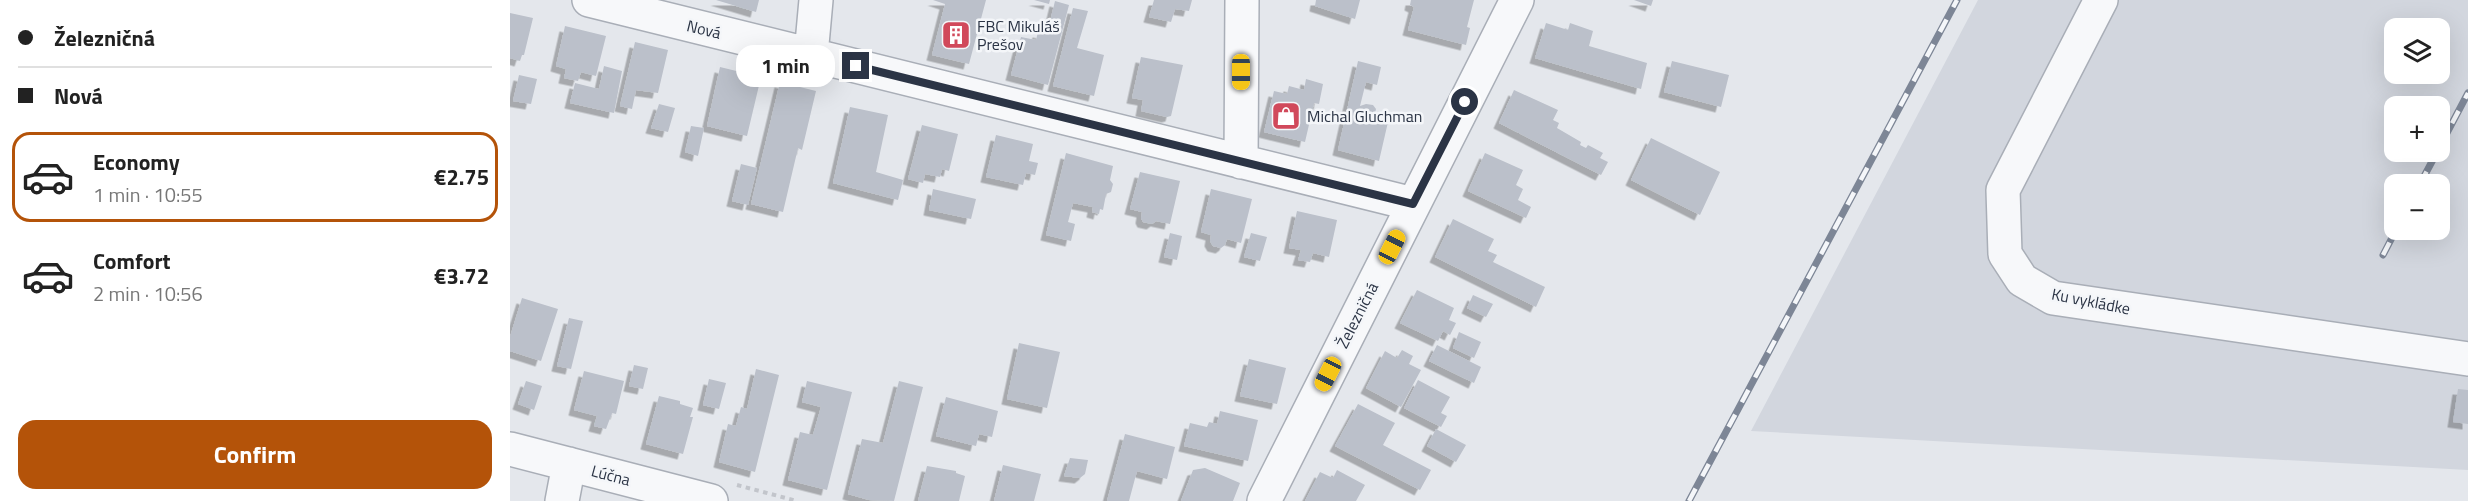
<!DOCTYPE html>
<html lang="en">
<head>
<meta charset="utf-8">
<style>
  :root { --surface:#fff; --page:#f6f6f6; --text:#222; --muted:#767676; --line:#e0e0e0; --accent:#b45309 }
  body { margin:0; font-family:"Titillium Web",sans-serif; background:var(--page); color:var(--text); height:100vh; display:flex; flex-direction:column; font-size:22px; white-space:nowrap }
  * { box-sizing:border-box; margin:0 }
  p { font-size:20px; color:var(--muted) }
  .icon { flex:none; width:33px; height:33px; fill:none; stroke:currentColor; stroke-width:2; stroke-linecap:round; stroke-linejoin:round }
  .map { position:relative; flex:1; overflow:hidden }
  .sheet { display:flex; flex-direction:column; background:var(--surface); width:510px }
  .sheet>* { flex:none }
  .guide { display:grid; align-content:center; height:132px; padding:0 18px; background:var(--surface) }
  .controls { position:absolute; left:1874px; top:18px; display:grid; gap:12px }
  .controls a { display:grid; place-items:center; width:66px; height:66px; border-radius:12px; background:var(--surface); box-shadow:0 6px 24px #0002; font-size:30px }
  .end { position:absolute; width:27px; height:27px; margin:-14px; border:8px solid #2b3445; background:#fff; box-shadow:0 0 0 3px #fff }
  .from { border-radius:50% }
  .bubble { position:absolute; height:42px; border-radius:18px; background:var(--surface); box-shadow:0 6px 24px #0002; font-size:20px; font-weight:700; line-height:42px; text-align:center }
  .car { position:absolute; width:18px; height:36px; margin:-18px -9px; border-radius:8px; box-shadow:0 0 4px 2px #0007; background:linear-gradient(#f5c518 24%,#345 0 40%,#f5c518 0 76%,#345 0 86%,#f5c518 0) }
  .guide b { display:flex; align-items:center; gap:21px; height:57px; font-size:22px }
  .guide b+b { border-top:2px solid var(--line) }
  .guide i { width:15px; height:15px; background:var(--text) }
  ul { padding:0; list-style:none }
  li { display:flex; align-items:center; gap:18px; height:90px; margin:0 12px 9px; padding:0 6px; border:3px solid transparent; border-radius:18px }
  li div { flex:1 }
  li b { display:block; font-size:22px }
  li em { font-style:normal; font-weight:700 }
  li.active { border-color:var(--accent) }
  li>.icon { width:54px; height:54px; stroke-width:1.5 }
  .primary-button { display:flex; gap:12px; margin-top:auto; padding:12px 18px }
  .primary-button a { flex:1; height:69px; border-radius:18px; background:var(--accent); color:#fff; font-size:24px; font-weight:700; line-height:69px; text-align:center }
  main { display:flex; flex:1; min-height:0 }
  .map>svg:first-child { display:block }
  .built { fill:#d2d6de; fill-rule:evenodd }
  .building { fill:#bbc0ca; filter:url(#shadow) }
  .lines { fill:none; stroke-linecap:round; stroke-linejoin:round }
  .minor-casing { stroke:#a9aeb7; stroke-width:36 }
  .path { stroke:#c2c5cb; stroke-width:4; stroke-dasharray:4.5 4.5; stroke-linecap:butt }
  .minor { stroke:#f7f8fa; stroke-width:33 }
  .rail-casing { stroke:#7d8696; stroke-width:7 }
  .rail { stroke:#f4f6f9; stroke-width:4.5; stroke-dasharray:14; stroke-linecap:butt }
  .route { stroke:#2b3445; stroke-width:8 }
  .labels { text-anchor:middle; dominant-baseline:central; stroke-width:5; stroke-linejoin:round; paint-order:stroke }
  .poi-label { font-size:16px; fill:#2b3445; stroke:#f4f6f9; text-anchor:start }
  .street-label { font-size:16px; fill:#2b3445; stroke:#f4f6f9 }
</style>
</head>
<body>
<main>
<section class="sheet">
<div class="guide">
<b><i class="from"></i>Železničná</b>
<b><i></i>Nová</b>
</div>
<ul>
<li class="active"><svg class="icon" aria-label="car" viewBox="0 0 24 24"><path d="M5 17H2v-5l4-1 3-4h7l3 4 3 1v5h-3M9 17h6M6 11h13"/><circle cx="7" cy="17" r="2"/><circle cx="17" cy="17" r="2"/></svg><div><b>Economy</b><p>1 min · 10:55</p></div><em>€2.75</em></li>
<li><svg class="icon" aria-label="car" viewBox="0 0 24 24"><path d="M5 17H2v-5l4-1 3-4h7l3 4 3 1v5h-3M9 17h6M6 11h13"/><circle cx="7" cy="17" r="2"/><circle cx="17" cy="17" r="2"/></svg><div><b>Comfort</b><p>2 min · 10:56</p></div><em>€3.72</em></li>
</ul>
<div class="primary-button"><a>Confirm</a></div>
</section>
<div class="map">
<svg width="1958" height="501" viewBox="0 0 1958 501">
  <defs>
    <filter id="shadow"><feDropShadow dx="-5.5" dy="5.5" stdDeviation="0" flood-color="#0004"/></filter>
  </defs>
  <rect width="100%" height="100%" fill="#e4e7ec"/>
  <path class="built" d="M1468,0h490v470l-717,-39zM1884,28h45v46h-45zM1884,106h45v46h-45zM1884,184h45v46h-45z"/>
  <path class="building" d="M206,0h43l-3,12z
    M423,0h53l-17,64 -37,-9 13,-51z
    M524,0h16l-1,4z
    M644,0h38l-3,11 -14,-2 -4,13 -22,-5z
    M806,0h44l-5,19 -40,-13z
    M901,0h63l-7,27 3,1 -4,17 -58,-15 6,-23 -4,-2z
    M1124,0h19l-2,6z
    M545,1l14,4 -21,80 -37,-10 10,-38 15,3 2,-8 9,2z
    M563,8l15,3 -11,37 27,7 -10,41 -41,-10z
    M0,13l23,5 -9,37h-2l-2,6 -10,-3z
    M1036,23l22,7 2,-7 23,8 -4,15 58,17 -6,26 -106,-31z
    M55,26l41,10 -10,40 -15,-4 -3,9 -14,-3 2,-9 -10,-3z
    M125,42l33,8 -10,43 -22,-3 -4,19 -12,-3z
    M631,57l42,8 -12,51 -4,1 -26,-6 2,-11 -11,-2z
    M848,61l23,6 -4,18 -11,-3 -6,24 6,-2 7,1 3,4 -2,9 14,4 -9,39 -41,-11z
    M1162,61l57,14 -8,32 -57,-15z
    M94,66l18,5 -8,42 -44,-10 5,-20 24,6z
    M210,67l41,10 -14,59 -40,-10z
    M9,75l18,4 -6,25 -18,-3z
    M796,79l17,5 -4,20 -5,-1 -9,39 -41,-10 10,-41 13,3 2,-8 15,4z
    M270,82l36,9 -14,59 -4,-2 -15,64 -32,-8z
    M1004,90l44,20 -5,10 6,3 -2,5 24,14 -1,3 6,3 2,-3 15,8 -3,5 8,4 -7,13 -102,-52z
    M149,104l16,4 -7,24 -17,-4z
    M340,107l38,8 -12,57 27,8 -5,20 -65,-17z
    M412,125l36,9 -9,37 -7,-2 -2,8 -15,-3 -2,9 -15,-4z
    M181,126l13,2 -6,28 -13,-4z
    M486,135l37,9 -4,17 9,2 -3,12 -9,-2 -3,12 -37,-8z
    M1141,138l69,34 -20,43 -69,-35z
    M556,153l47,13 -3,14 3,4 -2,8 -5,2 -3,16 -3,-1 -1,5 -7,-2 1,-5 -20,-4 -5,19 7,2 -4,17 -25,-6z
    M975,153l38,17 -7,15 7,4 -5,11 13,7 -5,11 -58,-27z
    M231,164l16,4 -9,37 -16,-4z
    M630,172l40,9 -10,43 -14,-3 -4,3 -9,-2 -2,-4 1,-6 -12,-3z
    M423,189l43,10 -5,20 -42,-9z
    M701,189l41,10 -11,44 -14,-4 -2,6 -4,3 -8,-2 -3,-5 1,-6 -10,-3z
    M787,211l40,9 -8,37 -16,-4 -3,9 -12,-2 3,-10 -12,-2z
    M943,219l41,20 -6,12 9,4 -4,7 52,25 -9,20 -101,-50z
    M660,233l12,3 -5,24 -13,-3z
    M741,233l16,4 -7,24 -16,-4z
    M907,290l37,18 -5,12 7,3 -6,12 -7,-4 -5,10 -38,-18z
    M963,295l20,9 -7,13 -19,-9z
    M12,298l36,11 -17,52 -31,-10v-14z
    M59,318l14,3 -12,48 -14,-3z
    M949,332l22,10 -7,16 -21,-10z
    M509,343l41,9 -13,56 -40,-9z
    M927,345l44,22 -7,16 -45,-22z
    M892,350l11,6 -4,8 12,6 -20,37 -35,-19 19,-37 12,7z
    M739,359l37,9 -9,36 -37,-8z
    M124,365l14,3 -5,21 -14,-3z
    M246,369l23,6 -24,97 -36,-10 9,-38 8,2 5,-19 6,2z
    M74,371l40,10 -8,33 -4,-1 -6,16 -12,-3 3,-10 -23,-6z
    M199,379l17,4 -7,26 -16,-4z
    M908,380l32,17 -9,16 6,3 -6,11 -37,-19z
    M16,381l16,5 -8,24 -16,-6z
    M297,381l45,11 -25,98 -39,-10 12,-48 13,3 8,-28 -19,-5z
    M389,381l24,6 -29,114 -25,-1 -21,-6 14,-55 21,4z
    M1948,389l10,1v34l-15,-2z
    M149,396l21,5v3l13,4 -3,9h3l-10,37 -37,-10z
    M436,397l52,14 -6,26 -13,-3 -3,12 -40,-10z
    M848,404l37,19 -12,22 48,25 -11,20 -85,-44z
    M710,411l38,9 -10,41 -64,-15 6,-23 17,4 2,-5 8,2z
    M926,429l30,16 -10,17 -29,-16z
    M615,434l50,13 -8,32 -30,-8 -8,30h-22z
    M560,458l18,2 -3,14 -5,4 -16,-2z
    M493,465l38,9 -7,27h-40z
    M417,466l29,5v2l9,3 -6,25h-41z
    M695,468l35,15 -7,18h-52l12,-31z
    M827,470l28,15 -9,16h-51l15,-29 13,6z"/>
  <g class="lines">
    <g class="minor-casing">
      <path id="minor" d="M79,0l824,204
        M1591,0l-98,190 2,64 17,26 31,18 415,61
        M301,55l5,-55
        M731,162l1,-162
        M0,449l201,52
        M52,501l7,-37
        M754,501l253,-501"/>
    </g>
    <path class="path" d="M227,485l60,16"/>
    <use href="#minor" class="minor"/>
    <g class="rail-casing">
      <path id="rail" d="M1929,148l29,-55
        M1910,184l17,-32
        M1873,255l13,-25
        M1179,501l268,-501"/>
    </g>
    <use href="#rail" class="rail"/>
  </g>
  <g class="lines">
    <path class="route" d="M346,66l557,138 52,-102"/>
  </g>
  <defs>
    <g id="building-square" transform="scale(1.5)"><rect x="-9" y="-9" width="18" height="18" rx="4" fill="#d1495b" stroke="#f4f6f9"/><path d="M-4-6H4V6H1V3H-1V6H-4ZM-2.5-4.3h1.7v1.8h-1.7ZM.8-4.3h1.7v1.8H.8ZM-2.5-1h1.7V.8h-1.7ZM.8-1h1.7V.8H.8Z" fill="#fff"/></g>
    <g id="shop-square" transform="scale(1.5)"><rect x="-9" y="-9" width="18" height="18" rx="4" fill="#d1495b" stroke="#f4f6f9"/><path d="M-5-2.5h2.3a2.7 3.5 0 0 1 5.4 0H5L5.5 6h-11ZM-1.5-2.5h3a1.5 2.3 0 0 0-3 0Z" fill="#fff"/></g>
  </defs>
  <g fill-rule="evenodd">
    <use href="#building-square" x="446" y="35"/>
    <use href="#shop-square" x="776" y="116"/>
  </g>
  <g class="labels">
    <g class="poi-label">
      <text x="467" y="26">FBC Mikuláš<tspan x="467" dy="18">Prešov</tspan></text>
      <text x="797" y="116">Michal Gluchman</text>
    </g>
    <g class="street-label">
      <text transform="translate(194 29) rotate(14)">Nová</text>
      <text transform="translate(1581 301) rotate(11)">Ku vykládke</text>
      <text transform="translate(847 315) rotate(-63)">Železničná</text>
      <text transform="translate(101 475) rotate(15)">Lúčna</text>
    </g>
  </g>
</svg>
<div class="controls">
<a><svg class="icon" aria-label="layers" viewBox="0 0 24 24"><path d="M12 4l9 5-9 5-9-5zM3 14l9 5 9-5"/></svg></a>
<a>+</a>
<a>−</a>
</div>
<i class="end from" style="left:955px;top:102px"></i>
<i class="end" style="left:346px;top:66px"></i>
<div class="bubble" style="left:226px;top:45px;width:99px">1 min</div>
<i class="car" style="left:731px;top:72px;rotate:180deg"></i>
<i class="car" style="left:882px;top:247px;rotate:27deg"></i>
<i class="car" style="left:818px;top:374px;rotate:207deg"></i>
</div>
</main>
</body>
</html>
